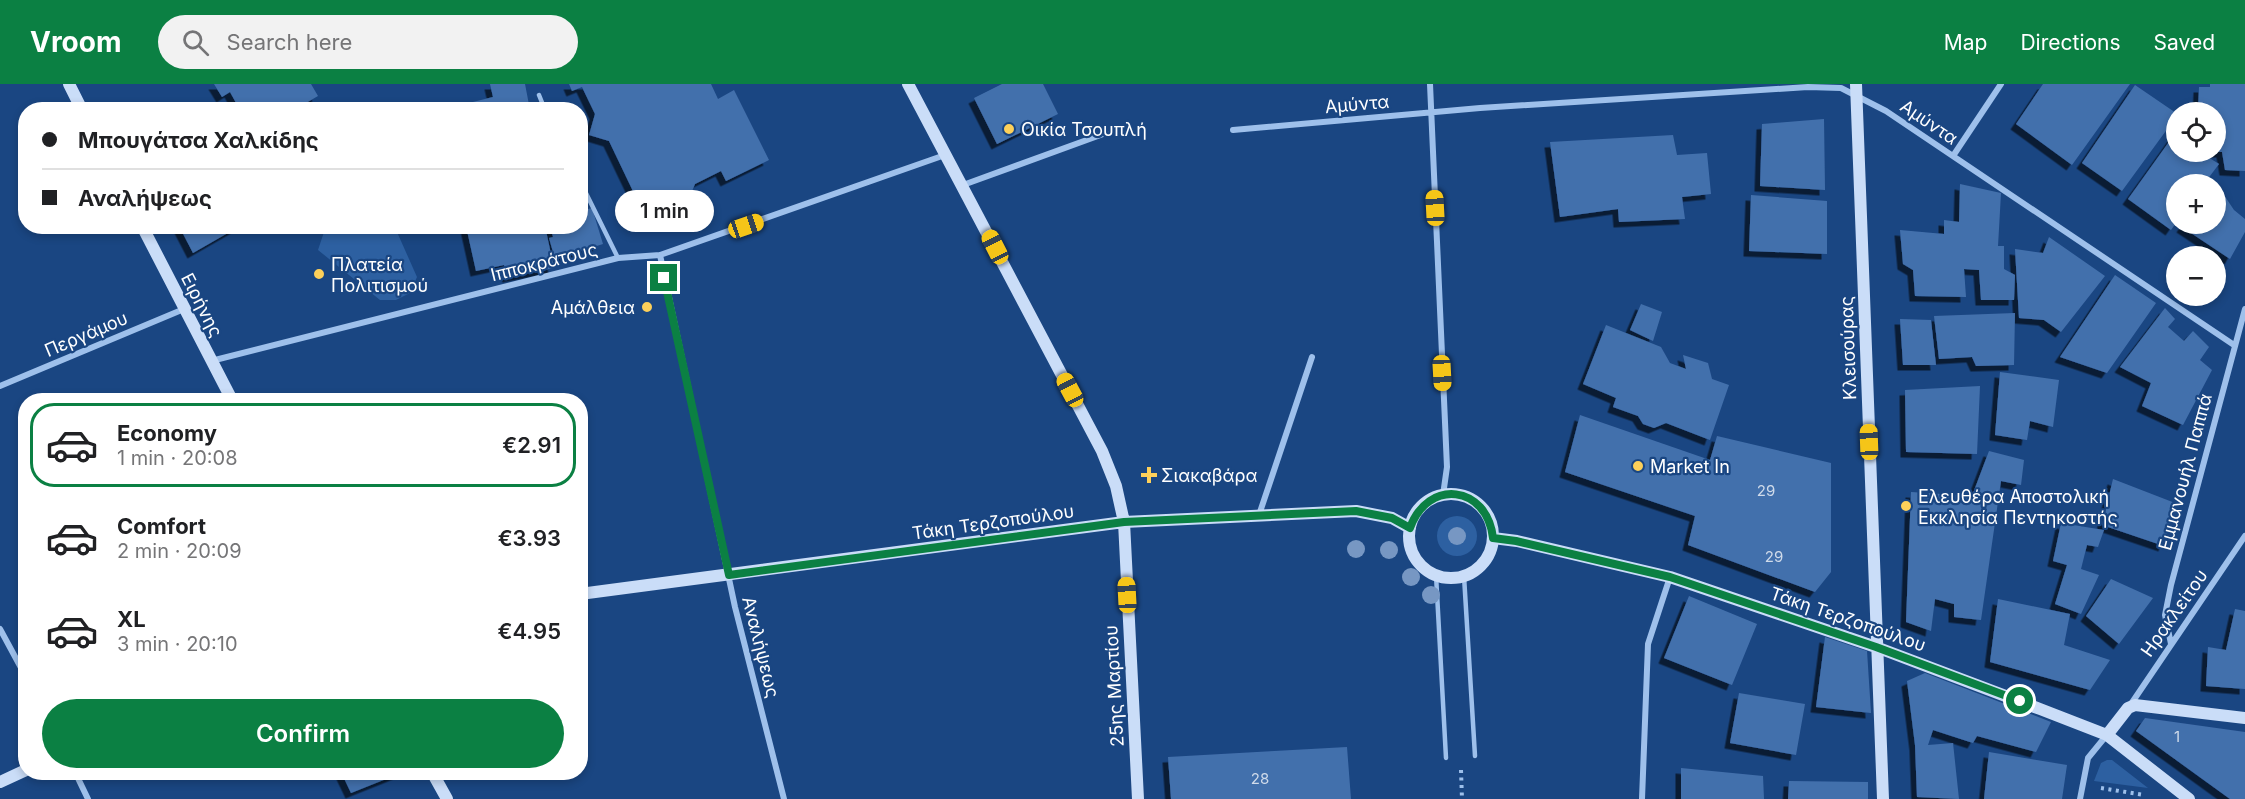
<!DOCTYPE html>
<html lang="en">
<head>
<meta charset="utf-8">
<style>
  :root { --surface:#fff; --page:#f2f2f2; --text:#202124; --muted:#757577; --line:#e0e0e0; --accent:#0b8043 }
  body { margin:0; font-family:Inter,sans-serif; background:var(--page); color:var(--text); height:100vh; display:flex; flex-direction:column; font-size:22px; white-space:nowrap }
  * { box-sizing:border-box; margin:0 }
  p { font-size:20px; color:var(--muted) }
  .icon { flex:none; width:33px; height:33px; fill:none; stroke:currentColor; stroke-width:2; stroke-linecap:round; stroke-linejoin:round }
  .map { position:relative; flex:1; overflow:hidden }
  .sheet { position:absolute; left:18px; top:309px; width:570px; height:387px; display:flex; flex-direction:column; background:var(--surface); border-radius:24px; box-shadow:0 3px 9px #0003 }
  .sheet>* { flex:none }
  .hud { position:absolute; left:18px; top:18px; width:570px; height:132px; border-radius:24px; box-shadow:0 3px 9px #0003; display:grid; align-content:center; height:132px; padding:0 24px; background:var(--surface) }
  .controls { position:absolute; left:2166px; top:18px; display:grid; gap:12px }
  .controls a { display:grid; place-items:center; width:60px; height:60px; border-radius:50%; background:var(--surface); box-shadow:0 3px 9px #0003; font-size:30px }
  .end { position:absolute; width:27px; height:27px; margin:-14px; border:8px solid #0b8043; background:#fff; box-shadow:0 0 0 3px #fff }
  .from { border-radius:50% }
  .bubble { position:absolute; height:42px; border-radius:21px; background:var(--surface); box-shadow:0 3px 9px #0003; font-size:20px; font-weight:600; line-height:42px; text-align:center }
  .car { position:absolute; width:18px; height:36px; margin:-18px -9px; border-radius:8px; box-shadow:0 0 4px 2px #0007; background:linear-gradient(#f5c518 24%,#345 0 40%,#f5c518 0 76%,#345 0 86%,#f5c518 0) }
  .hud b { display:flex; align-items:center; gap:21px; height:57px; font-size:22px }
  .hud b+b { border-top:2px solid var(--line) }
  .hud i { width:15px; height:15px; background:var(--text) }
  ul { padding:10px 0 0; list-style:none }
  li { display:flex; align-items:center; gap:18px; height:84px; margin:0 12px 9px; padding:0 12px; border:3px solid transparent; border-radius:24px }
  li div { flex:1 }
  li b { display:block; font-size:22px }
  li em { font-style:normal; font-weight:600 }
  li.on { border-color:var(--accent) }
  li>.icon { width:54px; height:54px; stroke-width:1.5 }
  .primary-button { display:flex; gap:12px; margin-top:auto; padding:12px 24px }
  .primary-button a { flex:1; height:69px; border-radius:36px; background:var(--accent); color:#fff; font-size:24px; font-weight:600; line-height:69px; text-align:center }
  header { display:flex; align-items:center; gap:36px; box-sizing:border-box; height:84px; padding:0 30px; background:var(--accent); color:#fff }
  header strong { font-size:28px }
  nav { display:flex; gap:33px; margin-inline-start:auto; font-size:21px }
  .search { width:420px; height:54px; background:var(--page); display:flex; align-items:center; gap:15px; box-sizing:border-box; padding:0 21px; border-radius:33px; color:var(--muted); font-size:22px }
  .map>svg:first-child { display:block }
  .green { fill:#2d60a1 }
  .building { fill:#4370ac; filter:url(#shadow) }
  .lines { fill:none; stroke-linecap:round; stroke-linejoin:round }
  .path { stroke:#9ec0eb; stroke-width:4; stroke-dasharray:3 4.5; stroke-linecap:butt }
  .lane { stroke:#9ec0eb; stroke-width:4.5 }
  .street { stroke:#9ec0eb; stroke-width:6 }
  .secondary { stroke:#caddf8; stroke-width:12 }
  .tree { fill:#7797c3 }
  .route { stroke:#0b8043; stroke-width:8 }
  .poi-dot { fill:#fdd05a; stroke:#1a4682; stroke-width:2 }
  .labels { text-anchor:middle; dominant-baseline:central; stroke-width:4.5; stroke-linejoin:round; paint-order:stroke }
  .number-label { font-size:15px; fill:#d0dbea }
  .street-label { font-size:18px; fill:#fff; stroke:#1a4682 }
  .poi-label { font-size:18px; fill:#fff; stroke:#1a4682; text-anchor:start }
</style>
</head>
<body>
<header>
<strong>Vroom</strong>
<div class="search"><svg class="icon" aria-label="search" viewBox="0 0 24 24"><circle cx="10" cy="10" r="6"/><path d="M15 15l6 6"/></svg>Search here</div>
<nav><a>Map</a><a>Directions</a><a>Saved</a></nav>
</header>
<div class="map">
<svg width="2245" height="715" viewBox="0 0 2245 715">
  <defs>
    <filter id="shadow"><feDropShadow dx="-5.5" dy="5.5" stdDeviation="0" flood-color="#0009"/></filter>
  </defs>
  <rect width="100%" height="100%" fill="#1a4682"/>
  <path class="green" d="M336,142l55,1 6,5 20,45 -7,16 -14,7h-16l-62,-50 6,-18z
    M1437 452a20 20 0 1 1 40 0a20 20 0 1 1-40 0Z
    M2107,676h5l36,28 -54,-7 7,-18z"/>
  <path class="building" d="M214,0h97l7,12 -24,14h-54l-10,-18 -8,5z
    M490,0h35l5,26h-89l52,-13z
    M569,0h142l7,15 16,-9 35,70 -43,21 -5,-10 -26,13 -5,12 -11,-4 -37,18 -33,-69 -20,-6 6,-21 -13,-27 -10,4z
    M1002,0h41l15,30 -61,30 -23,-46z
    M2043,0h87l-58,81 -56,-41z
    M2210,0h35v87l-20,-1 -3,-18h-6v-40l-18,-2 1,-23h11z
    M2135,1l41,28v4l-54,74 -40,-28z
    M1824,35l1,71 -65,-4 2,-62z
    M2176,48v20h24l19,12 -15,20h-28v39l-5,7 -43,-31z
    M1673,51l4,20 30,-2 4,41 -29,3 3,22 -66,3 -1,-13 -58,8 -10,-75z
    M1960,100l41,9 -3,53h6v23l11,6 -1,25h-33l-2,-30 -15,-1 2,28 -51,-1 -2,-26 -10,-6 -3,-34 44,4v-14l15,2z
    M2216,104l8,7 10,15 11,9v13l-15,27 -48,-32 2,-3h32z
    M1751,111l76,6v53l-78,-3z
    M592,124l11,36 -48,15 -6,-21 4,-1 -3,-11h30v-15z
    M179,142h61l-47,27z
    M466,142h79l9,42 -46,9 -4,-12 -28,6z
    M2049,153l56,39 -44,56 -17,-12 -25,-2 -4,-69 28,4z
    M2115,191l41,28 -49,70 -47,-16z
    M1641,220l21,8 -9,29 -23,-11z
    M2165,224l10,11 -7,8 16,14 9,-10 16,16 -9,13 12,10 -29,55 -41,-19 9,-23 -31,-16z
    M2015,229l-1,52 -38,1 -4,-9 -33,2 -5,-43z
    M1900,235l31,1 5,45h-33z
    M1606,241l55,22 9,16 16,6 -3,-14 25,8 4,16 17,6 -19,55 -44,-17 -12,5 -11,-4 -5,-8 -25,-9 3,-9 -33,-14z
    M2000,288l59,8 -6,47 -23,-6 -3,19 -32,-5z
    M1980,302l-3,68 -71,-2 -1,-62z
    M1580,331l130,45 7,-24 114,27v109l-16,20 -127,-47 7,-29 -130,-44z
    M1989,367l35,9 -3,25 -20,-4 -20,139 -27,-3v-13l-19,-5 -4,32 -25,-9 5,-130 61,4z
    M2113,395l62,24 -11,43 -62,-21z
    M2061,439l43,7 -6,17 -11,-2 -6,24 18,6 -18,39 -26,-10 12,-39 -14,-4z
    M2111,495l42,19 -34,46 -33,-28z
    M1689,512l68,28 -25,61 -68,-27z
    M1998,515l72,15 -6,31 46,15 -20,30 -100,-28z
    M2235,525l10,2v78l-39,-3 2,-39 18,3z
    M1825,553l42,14 4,62 -55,-6z
    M1925,589l126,49 -15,30 -59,-16 -4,7 -40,-13 -5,15 25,-2 6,56 -42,-2 -2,-52 -8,-64z
    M1739,609l66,11 -9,51 -66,-12z
    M2145,634l100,14v67h-15l-94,-68z
    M1347,663l4,52h-180l-3,-42z
    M1989,668l78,13 -5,34h-78z
    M1681,684l82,8 1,23h-83z
    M341,688h60v1l-50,20z
    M1789,697l79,1v17h-80z"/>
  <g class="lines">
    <path class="path" d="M1461,686l1,29
      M2101,704l43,7"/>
    <path class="lane" d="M539,11l6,15
      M580,97l38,77
      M1436,491l10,183
      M1464,492l11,180"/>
    <path class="street" d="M1430,0l17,383 -4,28
      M1233,46l247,-22 328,-21 33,1 45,23 348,234
      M1953,72l48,-72
      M963,101l143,-52
      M660,171l75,352 49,192
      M211,277l407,-103 42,-3 285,-100
      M0,302l184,-77
      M1259,431l53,-158
      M0,545l26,48
      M2171,560l-6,-29 6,-30 74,-276
      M2131,620l114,-168
      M75,688l13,27
      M1642,715l6,-155 22,-67
      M2080,715l8,-41 18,-22"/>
    <path class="secondary" d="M69,0l13,26
      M908,0l194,367 14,35 8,36 14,277
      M1856,0l27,715
      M142,142l90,174
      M1409 452a42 42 0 1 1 84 0a42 42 0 1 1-84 0Z
      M1493,454l24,3 153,36 206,70 164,62 67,26 82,64
      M580,510l544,-72 232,-11 36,7 18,10
      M2107,651l21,-27 7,-3 110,13
      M432,688l15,27
      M0,698l26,-12"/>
  </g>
  <g class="tree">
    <circle cx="1457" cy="452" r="9"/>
    <circle cx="1356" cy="465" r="9"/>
    <circle cx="1389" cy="466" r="9"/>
    <circle cx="1411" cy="493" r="9"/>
    <circle cx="1431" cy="511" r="9"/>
  </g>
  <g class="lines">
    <path class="route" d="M664,194l65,297 395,-53 232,-11 36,7 18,10c18,-50 77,-43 83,10l23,3 154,36 206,70 144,54"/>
  </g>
  <g class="poi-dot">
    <circle cx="1009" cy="45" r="6"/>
    <circle cx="319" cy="190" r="6"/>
    <circle cx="647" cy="223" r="6"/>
    <circle cx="1638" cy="382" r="6"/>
    <path d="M1146 382h6v6h6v6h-6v6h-6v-6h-6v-6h6z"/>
    <circle cx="1906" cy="422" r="6"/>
  </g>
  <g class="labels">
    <g class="number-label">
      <text x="1766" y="406">29</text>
      <text x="1774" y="472">29</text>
      <text x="2177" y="652">1</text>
      <text x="1260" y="694">28</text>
    </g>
    <g class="street-label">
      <text transform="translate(1357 20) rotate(-5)">Αμύντα</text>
      <text transform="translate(1929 38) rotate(34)">Αμύντα</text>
      <text transform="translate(544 178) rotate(-14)">Ιπποκράτους</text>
      <text transform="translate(202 221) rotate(63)">Ειρήνης</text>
      <text transform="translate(86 250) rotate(-23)">Περγάμου</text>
      <text transform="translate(1848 264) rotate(-92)">Κλεισούρας</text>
      <text transform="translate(2185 388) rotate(-75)">Εμμανουήλ Παππά</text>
      <text transform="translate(993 438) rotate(-8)">Τάκη Τερζοπούλου</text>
      <text transform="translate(2174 529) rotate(-55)">Ηρακλείτου</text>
      <text transform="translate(1848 535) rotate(19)">Τάκη Τερζοπούλου</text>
      <text transform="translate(761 563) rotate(76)">Αναλήψεως</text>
      <text transform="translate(1114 602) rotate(-93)">25ης Μαρτίου</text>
    </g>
    <g class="poi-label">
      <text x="1021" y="45">Οικία Τσουπλή</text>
      <text x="331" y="180">Πλατεία<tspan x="331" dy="21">Πολιτισμού</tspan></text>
      <text x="635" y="223" text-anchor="end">Αμάλθεια</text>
      <text x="1650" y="382">Market In</text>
      <text x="1161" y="391">Σιακαβάρα</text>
      <text x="1918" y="412">Ελευθέρα Αποστολική<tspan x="1918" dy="21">Εκκλησία Πεντηκοστής</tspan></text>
    </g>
  </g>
</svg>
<div class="controls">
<a><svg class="icon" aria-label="locate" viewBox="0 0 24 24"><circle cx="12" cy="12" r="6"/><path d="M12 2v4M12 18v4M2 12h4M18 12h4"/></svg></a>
<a>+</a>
<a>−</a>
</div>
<i class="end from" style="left:2020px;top:617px"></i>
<i class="end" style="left:664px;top:194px"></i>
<div class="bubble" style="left:615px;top:106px;width:99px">1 min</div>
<i class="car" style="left:1435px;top:124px;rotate:357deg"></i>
<i class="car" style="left:746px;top:142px;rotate:71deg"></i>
<i class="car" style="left:995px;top:163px;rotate:333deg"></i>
<i class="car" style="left:1442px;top:289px;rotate:177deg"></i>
<i class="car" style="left:1070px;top:306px;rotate:332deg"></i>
<i class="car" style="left:1869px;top:358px;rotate:358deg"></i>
<i class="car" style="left:1127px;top:511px;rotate:357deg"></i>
<div class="hud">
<b><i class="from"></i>Μπουγάτσα Χαλκίδης</b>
<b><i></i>Αναλήψεως</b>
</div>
<section class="sheet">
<ul>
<li class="on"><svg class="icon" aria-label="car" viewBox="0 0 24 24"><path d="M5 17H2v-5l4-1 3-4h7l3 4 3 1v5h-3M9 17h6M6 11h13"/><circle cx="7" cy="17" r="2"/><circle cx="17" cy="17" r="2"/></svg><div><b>Economy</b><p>1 min · 20:08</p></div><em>€2.91</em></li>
<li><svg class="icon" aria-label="car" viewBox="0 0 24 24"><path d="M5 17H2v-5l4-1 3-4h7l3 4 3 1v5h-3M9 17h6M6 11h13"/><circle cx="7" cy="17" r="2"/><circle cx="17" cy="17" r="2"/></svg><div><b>Comfort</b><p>2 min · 20:09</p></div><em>€3.93</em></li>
<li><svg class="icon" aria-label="car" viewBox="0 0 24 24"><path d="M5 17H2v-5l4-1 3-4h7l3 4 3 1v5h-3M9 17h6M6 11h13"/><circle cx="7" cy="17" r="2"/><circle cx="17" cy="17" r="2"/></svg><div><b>XL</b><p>3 min · 20:10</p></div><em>€4.95</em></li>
</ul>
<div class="primary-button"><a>Confirm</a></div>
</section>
</div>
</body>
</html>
